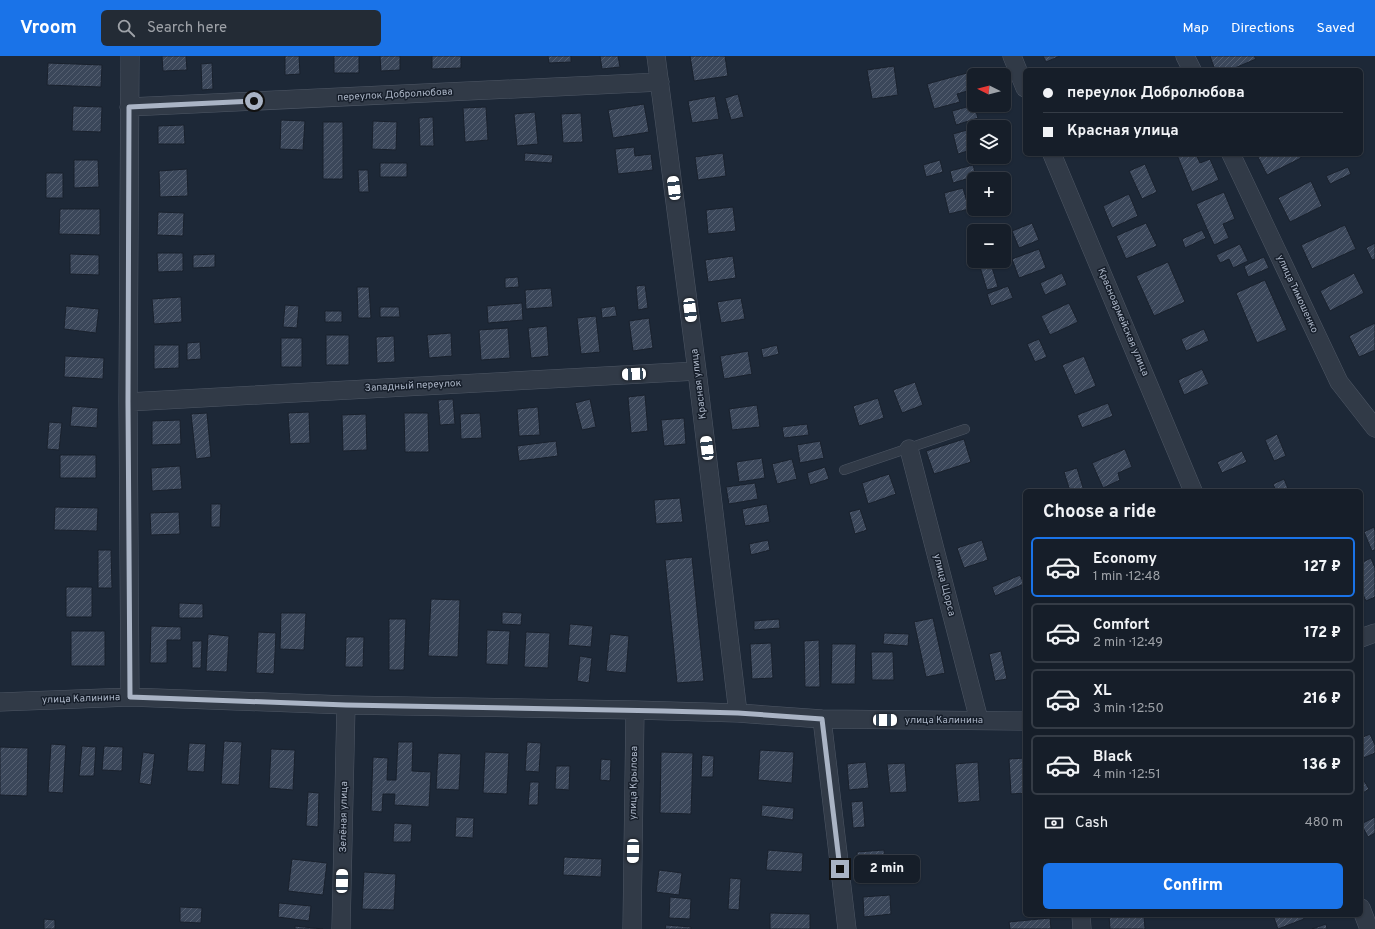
<!DOCTYPE html>
<html lang="en">
<head>
<meta charset="utf-8">
<style>
  :root { --surface:#161e29; --page:#232b35; --text:#f1f3f6; --muted:#9ea2a8; --line:#353c46; --accent:#1a73e8 }
  body { margin:0; font-family:Overpass,sans-serif; background:var(--page); color:var(--text); height:100vh; display:flex; flex-direction:column; font-size:15px; white-space:nowrap }
  * { box-sizing:border-box; margin:0 }
  p { font-size:13px; color:var(--muted) }
  .icon { flex:none; width:22px; height:22px; fill:none; stroke:currentColor; stroke-width:2; stroke-linecap:round; stroke-linejoin:round }
  .map { position:relative; flex:1; overflow:hidden }
  .details { position:absolute; left:1023px; top:433px; width:340px; height:428px; display:flex; flex-direction:column; background:var(--surface); border-radius:6px; box-shadow:0 1px 3px #0004,0 0 0 1px var(--line) }
  .details>* { flex:none }
  .guide { position:absolute; left:1023px; top:12px; width:340px; height:88px; border-radius:6px; box-shadow:0 1px 3px #0004,0 0 0 1px var(--line); display:grid; align-content:center; height:88px; padding:0 20px; background:var(--surface) }
  .needle { width:26px; rotate:276deg }
  .controls { position:absolute; left:967px; top:12px; display:grid; gap:8px }
  .controls a { display:grid; place-items:center; width:44px; height:44px; border-radius:6px; background:var(--surface); box-shadow:0 1px 3px #0004,0 0 0 1px var(--line); font-size:20px }
  .end { position:absolute; width:18px; height:18px; margin:-9px; border:5px solid #aab4c5; background:#111; box-shadow:0 0 0 2px #111 }
  .from { border-radius:50% }
  .bubble { position:absolute; height:28px; border-radius:6px; background:var(--surface); box-shadow:0 1px 3px #0004,0 0 0 1px var(--line); font-size:13px; font-weight:800; line-height:28px; text-align:center }
  .car { position:absolute; width:12px; height:24px; margin:-12px -6px; border-radius:5px; box-shadow:0 0 3px 1px #0007; background:linear-gradient(#fff 24%,#345 0 40%,#fff 0 76%,#345 0 86%,#fff 0) }
  .guide b { display:flex; align-items:center; gap:14px; height:38px; font-size:15px }
  .guide b+b { border-top:1px solid var(--line) }
  .guide i { width:10px; height:10px; background:var(--text) }
  ul { padding:0; list-style:none }
  li { display:flex; align-items:center; gap:12px; height:60px; margin:0 8px 6px; padding:0 12px; border:2px solid var(--line); border-radius:6px }
  li div { flex:1 }
  li b { display:block; font-size:15px }
  li em { font-style:normal; font-weight:800 }
  li.on { border-color:var(--accent) }
  li>.icon { width:36px; height:36px; stroke-width:1.5 }
  h2 { padding:0 20px; font-size:18px; line-height:48px }
  .pay { display:flex; align-items:center; gap:10px; height:44px; padding:0 20px; font-size:15px }
  .pay p { margin-inline-start:auto }
  .cta { display:flex; gap:8px; margin-top:auto; padding:8px 20px }
  .cta a { flex:1; height:46px; border-radius:6px; background:var(--accent); color:#fff; font-size:16px; font-weight:800; line-height:46px; text-align:center }
  header { display:flex; align-items:center; gap:24px; box-sizing:border-box; height:56px; padding:0 20px; background:var(--accent); color:#fff }
  header strong { font-size:19px }
  nav { display:flex; gap:22px; margin-inline-start:auto; font-size:14px }
  .search { width:280px; height:36px; background:var(--page); display:flex; align-items:center; gap:10px; box-sizing:border-box; padding:0 14px; border-radius:6px; color:var(--muted); font-size:15px }
  .map>svg:first-child { display:block }
  .building { fill:url(#building-hatch); stroke:#19212d }
  .lines { fill:none; stroke-linecap:round; stroke-linejoin:round }
  .service-casing { stroke:#4e5765; stroke-width:10 }
  .minor-casing { stroke:#4e5765; stroke-width:19 }
  .service { stroke:#313a47; stroke-width:9 }
  .minor { stroke:#313a47; stroke-width:18 }
  .route { stroke:#aab4c5; stroke-width:5 }
  .labels { text-anchor:middle; dominant-baseline:central; stroke-width:3; stroke-linejoin:round; paint-order:stroke }
  .street-label { font-size:10px; fill:#aab4c5; stroke:#171f2b }
</style>
</head>
<body>
<header>
<strong>Vroom</strong>
<div class="search"><svg class="icon" aria-label="search" viewBox="0 0 24 24"><circle cx="10" cy="10" r="6"/><path d="M15 15l6 6"/></svg>Search here</div>
<nav><a>Map</a><a>Directions</a><a>Saved</a></nav>
</header>
<div class="map">
<svg width="1375" height="873" viewBox="0 0 1375 873">
  <defs>
    <pattern id="building-hatch" width="6" height="6" patternUnits="userSpaceOnUse"><rect width="6" height="6" fill="#3b475a"/><path d="M-1 1l2-2M0 6l6-6M5 7l2-2" fill="none" stroke="#555f70"/></pattern>
  </defs>
  <rect width="100%" height="100%" fill="#1d2837"/>
  <path class="building" d="M162,0h24l1,14 -24,1z
    M285,0h14l1,18 -15,1z
    M334,0h25v17h-25z
    M380,0h20v14l-19,1z
    M432,0h29v12l-29,1z
    M548,0h23v6l-22,1z
    M600,0h18l2,11 -18,2z
    M690,0h35l3,20 -34,5z
    M1043,0h17l-14,6z
    M1210,0h44l2,3 -26,11h-15z
    M48,7l54,2 -1,22 -54,-2z
    M212,7l1,26 -11,1 -1,-26z
    M894,10l4,29 -26,4 -5,-29z
    M967,17l4,17 -14,4 3,8 -26,7 -7,-25z
    M738,38l6,23 -13,3 -6,-22z
    M715,40l4,23 -27,4 -4,-22z
    M644,48l5,28 -36,6 -5,-28z
    M974,49l4,13 -22,7 -4,-14z
    M73,50l29,1 -1,25 -29,-1z
    M486,51l2,33 -23,2 -2,-34z
    M535,56l3,32 -21,2 -3,-32z
    M581,57l2,29 -20,1 -2,-29z
    M433,61l1,29h-14l-1,-28z
    M281,64l24,1 -2,29 -23,-1z
    M373,65l24,1 -1,28 -24,-1z
    M323,66h20v57h-20z
    M989,68v3h-11z
    M184,69l1,19h-27v-18z
    M974,72v21l-16,5 -5,-20z
    M634,91l1,9 16,-2 2,16 -35,4 -3,-25z
    M525,97l28,2 -1,8 -28,-2z
    M723,97l3,23 -28,4 -3,-23z
    M1179,98h17l4,9 10,-4 9,21 -27,12 -15,-37z
    M1259,98h41l1,4 -34,17 -10,-20z
    M74,104h24l1,27 -25,1z
    M940,104l3,12 -17,5 -3,-12z
    M380,107h27v14h-27z
    M1145,108l12,28 -15,7 -13,-28z
    M973,109l3,11 -23,7 -3,-12z
    M1348,111l3,7 -21,10 -4,-8z
    M187,113l1,27 -28,1 -1,-26z
    M358,114h10l1,22h-10z
    M46,117h17v25h-17z
    M1311,125l11,25 -32,16 -12,-24z
    M963,132l6,21 -20,5 -5,-21z
    M1224,136l11,27 -12,5 6,14 -15,7 -18,-41z
    M1129,138l9,22 -26,12 -9,-22z
    M733,151l3,24 -28,3 -2,-24z
    M60,153h40v26l-41,-1z
    M158,156l26,1 -1,23 -26,-1z
    M1032,167l7,17 -20,8 -7,-17z
    M1146,167l11,23 -31,13 -10,-23z
    M1345,169l11,24 -44,20 -11,-24z
    M1202,174l4,8 -21,10 -3,-9z
    M1375,187v16l-3,1 -6,-12z
    M1240,188l8,17 -15,7 -4,-9 -9,4 -4,-8z
    M1039,193l7,19 -27,10 -7,-19z
    M157,197h26v18l-25,1z
    M70,198l29,1v20l-29,-1z
    M215,198v13l-22,1v-13z
    M733,200l3,22 -28,4 -3,-22z
    M1264,201l5,11 -21,9 -4,-11z
    M1168,206l17,40 -31,14 -18,-40z
    M991,208l7,23 -11,3 -7,-23z
    M1062,217l5,12 -22,10 -5,-12z
    M1354,217l10,20 -34,18 -10,-20z
    M518,221l1,10 -14,1v-10z
    M1265,224l22,50 -30,13 -21,-50z
    M645,229l3,23 -10,2 -2,-24z
    M1008,230l5,12 -22,8 -4,-12z
    M357,231h12l2,31h-13z
    M551,232l2,19 -27,2 -1,-19z
    M181,241l1,25 -28,2 -2,-25z
    M741,242l4,21 -24,4 -4,-21z
    M522,247l1,17 -35,3 -1,-17z
    M1069,247l9,19 -28,13 -9,-19z
    M285,249l14,1 -2,22 -14,-1z
    M66,250l33,3 -3,24 -32,-4z
    M615,250l2,10 -15,2 -1,-10z
    M380,251h19l1,10h-20z
    M325,255h17v11h-17z
    M596,260l4,36 -19,2 -4,-36z
    M649,262l4,30 -20,3 -4,-30z
    M1375,267v27l-16,7 -10,-21z
    M547,270l2,30 -18,2 -3,-30z
    M508,272l2,30 -29,2 -2,-30z
    M1204,273l5,12 -23,10 -5,-12z
    M451,277l1,23 -23,2 -2,-23z
    M326,279h23v30h-23z
    M394,280l1,26 -18,1 -1,-26z
    M281,282h21v29h-21z
    M1039,283l8,18 -12,5 -8,-18z
    M200,286l1,17 -14,1v-17z
    M154,289h25v23l-25,1z
    M777,289l2,9 -16,4 -2,-9z
    M748,295l4,23 -28,5 -4,-23z
    M65,300l39,2 -1,21 -39,-2z
    M1084,300l12,30 -21,9 -13,-30z
    M1202,313l7,15 -25,11 -6,-15z
    M915,326l8,23 -21,8 -9,-23z
    M645,339l3,36 -17,2 -3,-36z
    M878,342l6,20 -25,8 -6,-20z
    M453,343l2,25 -15,1 -2,-25z
    M590,343l6,28 -14,3 -7,-27z
    M1108,347l5,13 -31,12 -5,-13z
    M757,349l3,22 -28,3 -3,-21z
    M72,350l26,2 -1,20 -27,-2z
    M538,351l2,28 -21,1 -2,-27z
    M309,356l1,31 -20,1 -2,-31z
    M207,357l4,44 -15,2 -5,-45z
    M404,357h24l1,39h-24z
    M480,357l2,25 -21,1 -1,-25z
    M366,358l1,36 -24,1 -1,-36z
    M684,362l2,26 -22,2 -3,-26z
    M180,364l1,24 -29,1v-24z
    M49,366l13,1 -3,27 -12,-1z
    M807,368l2,11 -25,3 -2,-11z
    M1277,378l9,22 -12,5 -9,-21z
    M964,383l7,23 -37,12 -8,-23z
    M556,385l2,15 -39,5 -2,-15z
    M820,385l4,17 -24,5 -3,-18z
    M1125,393l7,18 -14,6 2,7 -17,8 -11,-25z
    M1242,395l5,11 -25,11 -5,-11z
    M60,399h36v23h-36z
    M762,402l3,20 -26,4 -3,-20z
    M792,403l5,20 -20,5 -5,-20z
    M180,410l2,23 -30,2 -1,-23z
    M825,411l4,12 -19,6 -3,-12z
    M1077,412l7,23h-14l-6,-19z
    M889,418l7,20 -28,10 -6,-21z
    M1284,423l5,12h-13l-3,-7z
    M755,427l3,16 -29,5 -3,-17z
    M680,442l3,24 -27,2 -2,-24z
    M211,448h10l-1,23h-9z
    M767,448l3,18 -25,4 -3,-17z
    M55,451l43,1 -1,23 -43,-1z
    M860,453l7,21 -12,4 -6,-22z
    M179,456l1,22 -29,1 -1,-22z
    M1374,471l1,4v19l-3,1 -8,-19z
    M768,484l2,10 -19,5 -2,-11z
    M982,484l6,20 -24,8 -7,-20z
    M98,494h13l1,38h-14z
    M692,501l12,124 -27,2 -12,-123z
    M1371,502l4,10v29l-9,4 -5,-11v-27z
    M1020,519l4,9 -29,12 -3,-9z
    M66,531h26v30h-26z
    M431,543l29,1 -2,57 -30,-1z
    M179,547l24,1v14h-24z
    M502,556l20,1 -1,12 -19,-1z
    M281,557h25l-2,37 -24,-1z
    M933,562l12,55 -19,4 -12,-55z
    M389,563h17l-2,51h-15z
    M779,563l1,9 -26,2v-9z
    M570,568l23,2 -2,21 -23,-2z
    M151,570l30,1v13h-14v23h-17z
    M487,574l23,1 -2,34 -22,-1z
    M71,575h34v35h-34z
    M258,576l18,1 -2,41 -18,-1z
    M526,576l24,1 -2,35 -24,-1z
    M884,577l25,1 -1,12 -25,-2z
    M208,578l21,2 -2,36 -21,-1z
    M610,578l19,2 -3,37 -20,-2z
    M346,581h18l-1,30h-18z
    M819,584l1,47h-15l-1,-46z
    M192,585h10l-1,27h-9z
    M771,587l2,35 -21,1 -2,-35z
    M832,588h24l-1,40h-24z
    M1001,595l6,28 -12,2 -6,-27z
    M871,596h22l1,28h-22z
    M580,600l12,2 -3,25 -12,-2z
    M1370,678l5,11v8l-14,6v-21z
    M224,685l18,1 -3,43 -18,-1z
    M398,686h15l-1,29 19,1 -2,35 -35,-2 1,-11h-12l-1,18 -11,-1 2,-54 15,1 -1,22h9z
    M527,686l14,1 -2,29 -14,-1z
    M189,687l17,1 -2,28 -17,-1z
    M51,688l15,1 -3,48 -15,-1z
    M82,690l14,1 -2,29h-15z
    M104,690l19,1 -1,24 -20,-1z
    M0,691l28,1 -1,48 -27,-1z
    M271,693l24,1 -2,40 -24,-2z
    M760,694l34,2 -2,31 -34,-3z
    M143,696l12,2 -4,31 -12,-2z
    M485,696l24,1 -2,41 -24,-1z
    M661,696l32,1 -2,61 -31,-1z
    M438,697l23,1 -2,36 -23,-1z
    M702,699l12,1 -1,21h-12z
    M1025,702v35l-14,1 -2,-35z
    M601,703l10,1 -1,21 -10,-1z
    M866,706l3,26 -20,2 -2,-26z
    M978,706l2,39 -22,2 -3,-39z
    M905,707l2,29 -17,1 -3,-29z
    M556,710h14l-1,24 -14,-1z
    M1361,720l8,13 -8,5z
    M530,726h9l-1,23h-10z
    M308,736l11,1 -1,34 -12,-1z
    M863,745l2,26 -12,1 -2,-26z
    M762,749l32,3 -1,12 -32,-4z
    M456,761l18,1 -1,20 -18,-1z
    M1375,761v16l-7,4 -7,-13z
    M394,767l18,1 -1,18h-18z
    M768,794l35,3 -1,19 -36,-2z
    M884,794l2,31 -27,2 -2,-31z
    M564,801l38,2 -1,18 -38,-2z
    M292,803l35,4 -4,32 -35,-4z
    M659,814l23,3 -3,22 -23,-3z
    M364,816l32,2 -2,36 -32,-1z
    M730,822l11,1 -2,31 -11,-1z
    M890,839l1,19 -27,3 -1,-20z
    M670,841l21,2 -1,20 -21,-1z
    M279,847l32,3 -2,15 -31,-4z
    M180,851l22,1 -1,15 -21,-1z
    M770,857l40,1v15h-40z
    M1109,859h35l1,14h-35z
    M1281,859h21l2,4 -26,10 -4,-11z
    M1050,862l1,11h-41l-1,-7z
    M44,863l11,1v9h-11z
    M1326,868l1,5h-15z
    M666,869l25,2v2h-26z
    M295,870l28,3h-28z"/>
  <g class="lines">
    <g class="service-casing">
      <path id="service" d="M844,414l121,-41"/>
    </g>
    <g class="minor-casing">
      <path id="minor" d="M130,0l-2,346 2,295
        M656,0l41,315 41,342
        M1012,0l13,32
        M1185,0l7,14
        M129,51l531,-25
        M1052,98l141,337
        M1231,98l108,228 36,46
        M128,346l569,-31
        M909,393l70,271
        M1361,582l14,-5
        M0,646l130,-5 216,8 289,5 103,3 84,6 203,2
        M822,663l25,210
        M1361,852l8,21
        M1081,859l1,14
        M341,873l5,-224
        M632,873l3,-219"/>
    </g>
    <use href="#service" class="service"/>
    <use href="#minor" class="minor"/>
  </g>
  <g class="lines">
    <path class="route" d="M254,45l-125,6 -1,295 2,295 216,8 318,6 74,2 84,6 18,150"/>
  </g>
  <g class="labels">
    <g class="street-label">
      <text transform="translate(395 39) rotate(-3)">переулок Добролюбова</text>
      <text transform="translate(1297 238) rotate(65)">улица Тимошенко</text>
      <text transform="translate(1123 266) rotate(67)">Красноармейская улица</text>
      <text transform="translate(699 328) rotate(-97)">Красная улица</text>
      <text transform="translate(413 330) rotate(-3)">Западный переулок</text>
      <text transform="translate(944 529) rotate(76)">улица Щорса</text>
      <text transform="translate(81 643) rotate(-2)">улица Калинина</text>
      <text x="944" y="664">улица Калинина</text>
      <text transform="translate(634 727) rotate(-89)">улица Крылова</text>
      <text transform="translate(344 761) rotate(-89)">Зелёная улица</text>
    </g>
  </g>
</svg>
<div class="controls">
<a><svg class="needle" viewBox="-14 -14 28 28"><path d="M0-13l5 13h-10z" fill="#e53935"/><path d="M0 13l5-13h-10z" fill="#9ea2a8"/></svg></a>
<a><svg class="icon" aria-label="layers" viewBox="0 0 24 24"><path d="M12 4l9 5-9 5-9-5zM3 14l9 5 9-5"/></svg></a>
<a>+</a>
<a>−</a>
</div>
<i class="end from" style="left:254px;top:45px"></i>
<i class="end" style="left:840px;top:813px"></i>
<div class="bubble" style="left:854px;top:799px;width:66px">2 min</div>
<i class="car" style="left:674px;top:132px;rotate:353deg"></i>
<i class="car" style="left:690px;top:254px;rotate:173deg"></i>
<i class="car" style="left:634px;top:318px;rotate:267deg"></i>
<i class="car" style="left:707px;top:392px;rotate:353deg"></i>
<i class="car" style="left:885px;top:664px;rotate:90deg"></i>
<i class="car" style="left:633px;top:795px;rotate:181deg"></i>
<i class="car" style="left:342px;top:825px;rotate:1deg"></i>
<div class="guide">
<b><i class="from"></i>переулок Добролюбова</b>
<b><i></i>Красная улица</b>
</div>
<section class="details">
<h2>Choose a ride</h2>
<ul>
<li class="on"><svg class="icon" aria-label="car" viewBox="0 0 24 24"><path d="M5 17H2v-5l4-1 3-4h7l3 4 3 1v5h-3M9 17h6M6 11h13"/><circle cx="7" cy="17" r="2"/><circle cx="17" cy="17" r="2"/></svg><div><b>Economy</b><p>1 min · 12:48</p></div><em>127 ₽</em></li>
<li><svg class="icon" aria-label="car" viewBox="0 0 24 24"><path d="M5 17H2v-5l4-1 3-4h7l3 4 3 1v5h-3M9 17h6M6 11h13"/><circle cx="7" cy="17" r="2"/><circle cx="17" cy="17" r="2"/></svg><div><b>Comfort</b><p>2 min · 12:49</p></div><em>172 ₽</em></li>
<li><svg class="icon" aria-label="car" viewBox="0 0 24 24"><path d="M5 17H2v-5l4-1 3-4h7l3 4 3 1v5h-3M9 17h6M6 11h13"/><circle cx="7" cy="17" r="2"/><circle cx="17" cy="17" r="2"/></svg><div><b>XL</b><p>3 min · 12:50</p></div><em>216 ₽</em></li>
<li><svg class="icon" aria-label="car" viewBox="0 0 24 24"><path d="M5 17H2v-5l4-1 3-4h7l3 4 3 1v5h-3M9 17h6M6 11h13"/><circle cx="7" cy="17" r="2"/><circle cx="17" cy="17" r="2"/></svg><div><b>Black</b><p>4 min · 12:51</p></div><em>136 ₽</em></li>
</ul>
<div class="pay"><svg class="icon" aria-label="cash" viewBox="0 0 24 24"><path d="M3 7h18v10H3z"/><circle cx="12" cy="12" r="2"/></svg>Cash<p>480 m</p></div>
<div class="cta"><a>Confirm</a></div>
</section>
</div>
</body>
</html>
